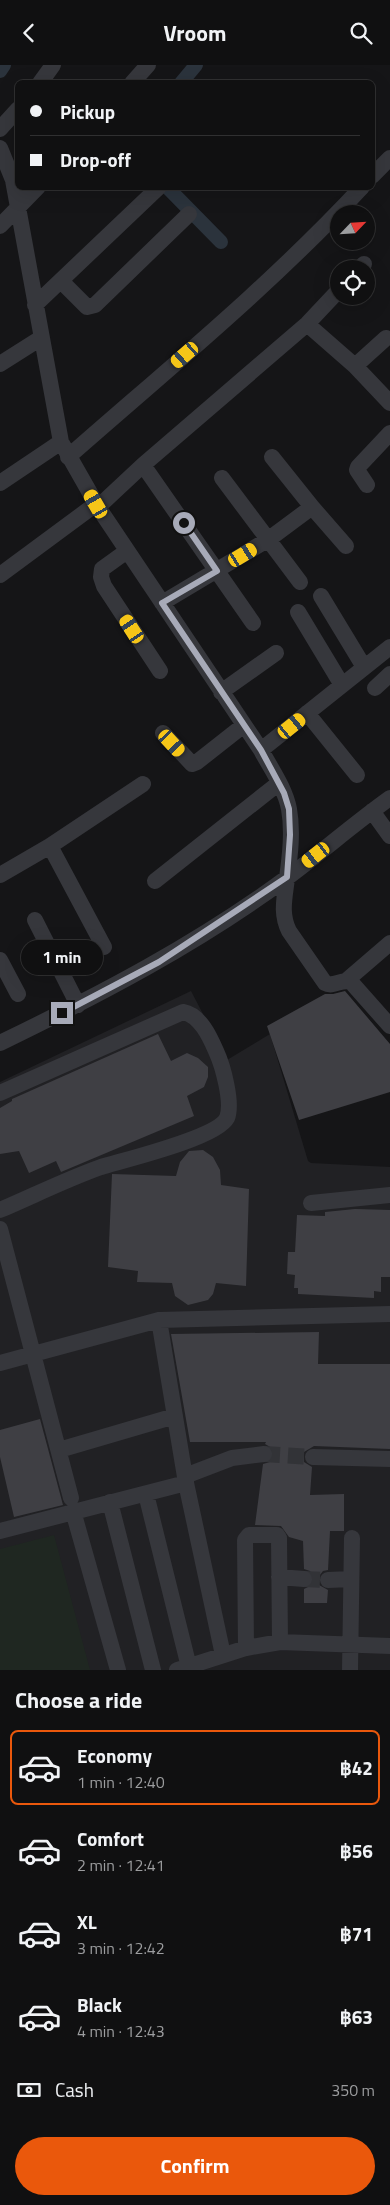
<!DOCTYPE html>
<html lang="en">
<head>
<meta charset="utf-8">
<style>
  :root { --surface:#101011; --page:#1e1e1f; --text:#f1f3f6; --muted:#9c9d9f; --line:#303031; --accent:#ea580c }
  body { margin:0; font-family:"Titillium Web",sans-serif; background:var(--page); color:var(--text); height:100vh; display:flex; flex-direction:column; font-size:19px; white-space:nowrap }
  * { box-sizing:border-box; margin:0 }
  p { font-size:16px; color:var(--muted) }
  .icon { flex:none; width:28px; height:28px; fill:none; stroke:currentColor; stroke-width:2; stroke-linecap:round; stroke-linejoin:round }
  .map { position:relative; height:1605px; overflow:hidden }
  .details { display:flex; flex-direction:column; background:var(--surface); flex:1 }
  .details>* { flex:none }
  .banner { position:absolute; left:15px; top:15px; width:360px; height:110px; border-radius:8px; box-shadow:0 5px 20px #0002,0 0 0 1px var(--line); display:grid; align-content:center; height:110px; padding:0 15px; background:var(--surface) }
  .needle { width:32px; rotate:65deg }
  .tools { position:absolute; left:330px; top:140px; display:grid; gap:10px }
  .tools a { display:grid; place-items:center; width:45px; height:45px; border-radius:50%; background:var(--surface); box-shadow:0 5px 20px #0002,0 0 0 1px var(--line); font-size:25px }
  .end { position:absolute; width:22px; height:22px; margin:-11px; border:6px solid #a7aab8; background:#111; box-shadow:0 0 0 2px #111 }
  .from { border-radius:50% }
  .bubble { position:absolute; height:35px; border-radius:18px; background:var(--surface); box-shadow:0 5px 20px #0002,0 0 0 1px var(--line); font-size:16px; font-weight:700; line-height:35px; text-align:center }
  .car { position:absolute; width:15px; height:30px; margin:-15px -8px; border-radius:6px; box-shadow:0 0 4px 1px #0007; background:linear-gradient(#f5c518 24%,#345 0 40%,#f5c518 0 76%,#345 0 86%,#f5c518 0) }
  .banner b { display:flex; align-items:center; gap:18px; height:48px; font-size:19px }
  .banner b+b { border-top:1px solid var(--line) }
  .banner i { width:12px; height:12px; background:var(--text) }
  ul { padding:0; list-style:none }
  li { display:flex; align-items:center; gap:15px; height:75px; margin:0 10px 8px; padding:0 5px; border:2px solid transparent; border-radius:8px }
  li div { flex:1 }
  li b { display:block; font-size:19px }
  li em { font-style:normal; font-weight:700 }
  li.current { border-color:var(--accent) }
  li>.icon { width:45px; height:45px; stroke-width:1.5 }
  h2 { padding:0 15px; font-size:22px; line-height:60px }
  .pay { display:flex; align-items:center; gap:12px; height:55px; padding:0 15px; font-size:19px }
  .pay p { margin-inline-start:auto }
  .cta { display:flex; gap:10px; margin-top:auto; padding:10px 15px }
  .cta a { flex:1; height:58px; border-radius:30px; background:var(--accent); color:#fff; font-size:20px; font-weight:700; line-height:58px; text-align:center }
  header { display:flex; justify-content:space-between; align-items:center; height:65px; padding:0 15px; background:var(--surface); font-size:22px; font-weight:700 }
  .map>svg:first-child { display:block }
  .built { fill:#212124 }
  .green { fill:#1f2721 }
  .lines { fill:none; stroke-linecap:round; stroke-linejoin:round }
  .canal { stroke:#2b333c; stroke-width:14 }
  .building { fill:#3f3f44 }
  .minor-tunnel { stroke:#323337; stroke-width:16; stroke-dasharray:16 8; stroke-linecap:butt }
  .minor { stroke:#36373c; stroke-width:16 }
  .route { stroke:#a7aab8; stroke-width:6 }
</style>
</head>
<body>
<header><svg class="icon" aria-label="back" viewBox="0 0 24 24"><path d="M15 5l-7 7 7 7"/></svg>Vroom<svg class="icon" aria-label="search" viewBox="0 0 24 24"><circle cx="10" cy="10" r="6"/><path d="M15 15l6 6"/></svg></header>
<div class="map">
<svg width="390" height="1605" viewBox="0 0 390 1605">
  <rect width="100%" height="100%" fill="#151517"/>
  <path class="built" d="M191,926l36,69 43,-26 38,127 3,2 79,4v503h-390v-588z"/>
  <path class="green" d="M54,1470l36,135h-90v-121z"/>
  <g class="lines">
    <path class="canal" d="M0,6l4,-6
      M181,18l15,-18
      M167,122l54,55"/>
  </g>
  <path class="building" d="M345,926l45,53v48l-91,28 -32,-94 58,-32h8z
    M158,969l13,27 16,-8 11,5 10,9v10l-4,10 -17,9 7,20 -133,56 -5,-11 -27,12 -10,-22 -19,3v-46l12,-7v-2z
    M203,1085l10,7 7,13 1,15 28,4 -3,97 -30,-3 -3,11 -5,6 -20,5 -13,-9 -3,-13 -35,-1 1,-11 -30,-4 4,-93 64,2 4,-14 9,-11z
    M355,1144l35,1v67h-9v15l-7,-1v7l-76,-4v-6h-4l1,-13 -8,-1 1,-22h7l2,-37 28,1v-4z
    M319,1267l-1,32h72v85l-76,-3 -10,6v10l8,5 -2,28 34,-1v37h-14l-2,39 -5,1 -4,5v9l9,5 -1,13h-23v-14l8,-4 2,-6 -4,-8 -6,-2 -1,-28 -14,-4 -8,-11 -26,-1 8,-61 7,-2 3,-4 -1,-10 -7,-4 1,-2h-76l-19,-108z
    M40,1354l23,86 -49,12 -14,-60v-27z"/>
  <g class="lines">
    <path class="minor-tunnel" d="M264,1389l49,3
      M304,1514l24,1"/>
    <path class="minor" d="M40,18l13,-18
      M132,18l16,-18
      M0,64l18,-20
      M0,83l13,32 48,262 37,65 163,243c10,19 24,38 28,59 4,22 1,47 -2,69 -2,19 -7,35 2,53l36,52c9,5 16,-5 26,-1l39,44
      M372,111l18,-18
      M0,161l38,-39
      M359,204l5,-5
      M61,216l26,26 8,-2 94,-91
      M35,240l124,-118
      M307,259l48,42 35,37
      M0,299l41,-26
      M355,301l31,-28
      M68,392c100,-88 203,-172 294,-270
      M143,400l110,158
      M222,413l78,104
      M0,418l61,-41
      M367,420l-10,-15 1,-3 32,-34
      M98,442l45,-42 164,-141 32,-34
      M312,442l34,39
      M127,486l-25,18 -1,8 3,9 56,85
      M0,510l96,-71
      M321,531l43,71
      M162,538l107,-64 43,-32 -40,-50
      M298,547l44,73
      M375,623l15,-14
      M221,627l55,-39
      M307,648l50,62
      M163,668l29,31 5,-2 47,-37
      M261,685l129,-103
      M372,746l18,25
      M50,781l54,101
      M0,810l50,-29 93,-62
      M155,816l124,-98
      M35,855l43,85
      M0,895l18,34
      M347,915l43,-37
      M0,978c101,-49 197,-99 288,-166 35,-26 67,-54 102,-79
      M0,1028l183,-81c17,3 27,25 33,39 7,15 17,52 11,67 -10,20 -103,42 -126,49 -34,12 -68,29 -101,43
      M311,1138l79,-8
      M0,1164l71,269
      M159,1255l27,163 37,172
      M0,1298l159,-43 231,-6
      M59,1385l116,-34
      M313,1392l77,2
      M185,1411l47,-18 32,-4
      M146,1429l43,173
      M110,1437l43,168
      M73,1446l45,159
      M0,1466l186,-48
      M279,1512l25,2
      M328,1515l23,-1
      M246,1583l-1,-108 4,-5h28l2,3 1,104
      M177,1605l69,-22 34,-6 110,4
      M350,1605l2,-132"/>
  </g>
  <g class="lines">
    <path class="route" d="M62,948l97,-51 128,-85 3,-42 -1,-26 -5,-16 -23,-43 -99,-147 55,-32 -33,-48"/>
  </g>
</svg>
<div class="tools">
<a><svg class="needle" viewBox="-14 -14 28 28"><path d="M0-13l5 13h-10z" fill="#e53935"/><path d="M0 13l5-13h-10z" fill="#9c9d9f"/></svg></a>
<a><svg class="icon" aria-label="locate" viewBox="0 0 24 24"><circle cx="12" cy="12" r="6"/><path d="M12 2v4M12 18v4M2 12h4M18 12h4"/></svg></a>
</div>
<i class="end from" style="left:184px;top:458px"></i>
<i class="end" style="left:62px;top:948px"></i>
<div class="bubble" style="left:21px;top:875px;width:82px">1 min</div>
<i class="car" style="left:185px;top:290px;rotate:229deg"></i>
<i class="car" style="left:96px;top:439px;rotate:330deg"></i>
<i class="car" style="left:243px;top:490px;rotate:59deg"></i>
<i class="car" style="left:132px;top:564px;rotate:327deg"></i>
<i class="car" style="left:292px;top:661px;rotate:51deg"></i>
<i class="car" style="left:172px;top:678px;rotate:137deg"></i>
<i class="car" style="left:316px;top:790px;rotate:232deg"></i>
<div class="banner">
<b><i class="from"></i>Pickup</b>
<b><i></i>Drop-off</b>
</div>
</div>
<section class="details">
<h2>Choose a ride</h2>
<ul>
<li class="current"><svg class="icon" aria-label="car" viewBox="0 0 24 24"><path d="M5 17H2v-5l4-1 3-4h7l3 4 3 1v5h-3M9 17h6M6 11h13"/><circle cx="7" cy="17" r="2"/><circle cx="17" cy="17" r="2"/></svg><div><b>Economy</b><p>1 min · 12:40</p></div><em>฿42</em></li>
<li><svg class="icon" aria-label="car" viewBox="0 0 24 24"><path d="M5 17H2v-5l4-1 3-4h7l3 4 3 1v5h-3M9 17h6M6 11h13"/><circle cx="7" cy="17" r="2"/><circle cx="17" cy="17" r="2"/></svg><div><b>Comfort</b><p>2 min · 12:41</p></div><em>฿56</em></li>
<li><svg class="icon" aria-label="car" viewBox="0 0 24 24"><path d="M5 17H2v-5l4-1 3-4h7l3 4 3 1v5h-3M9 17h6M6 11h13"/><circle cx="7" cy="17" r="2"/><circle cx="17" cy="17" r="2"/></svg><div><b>XL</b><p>3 min · 12:42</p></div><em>฿71</em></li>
<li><svg class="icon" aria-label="car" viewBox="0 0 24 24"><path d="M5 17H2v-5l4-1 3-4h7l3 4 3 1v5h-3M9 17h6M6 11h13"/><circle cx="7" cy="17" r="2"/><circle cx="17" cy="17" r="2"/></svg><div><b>Black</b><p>4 min · 12:43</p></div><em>฿63</em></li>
</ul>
<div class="pay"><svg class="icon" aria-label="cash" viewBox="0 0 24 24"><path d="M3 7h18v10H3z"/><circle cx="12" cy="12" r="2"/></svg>Cash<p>350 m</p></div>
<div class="cta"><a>Confirm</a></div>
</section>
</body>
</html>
